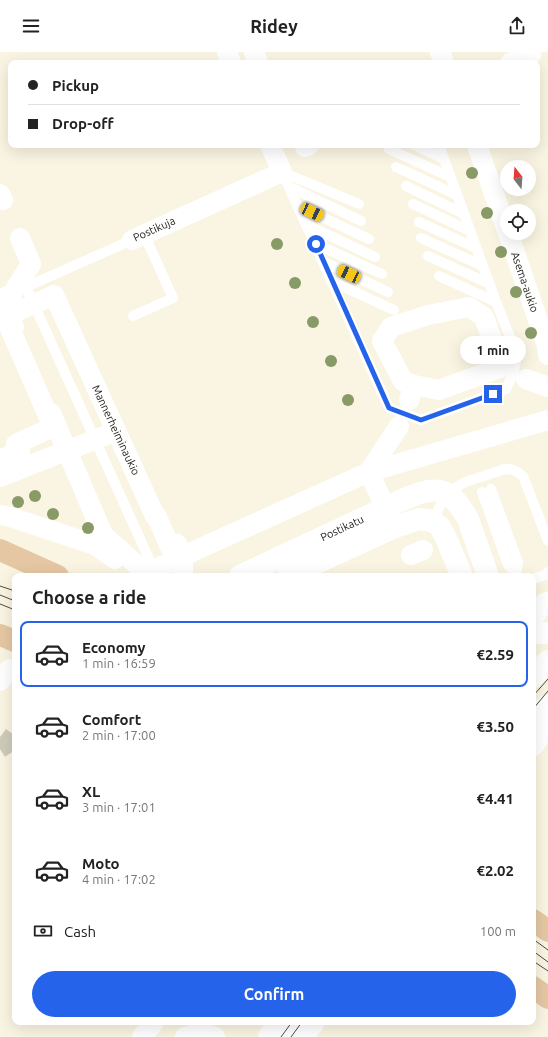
<!DOCTYPE html>
<html lang="en">
<head>
<meta charset="utf-8">
<style>
  :root { --surface:#fff; --page:#f2f2f2; --text:#222; --muted:#767676; --line:#e0e0e0; --accent:#2563eb }
  body { margin:0; font-family:Ubuntu,sans-serif; background:var(--page); color:var(--text); height:100vh; display:flex; flex-direction:column; font-size:15px; white-space:nowrap }
  * { box-sizing:border-box; margin:0 }
  p { font-size:13px; color:var(--muted) }
  .icon { flex:none; width:22px; height:22px; fill:none; stroke:currentColor; stroke-width:2; stroke-linecap:round; stroke-linejoin:round }
  .map { position:relative; flex:1; overflow:hidden }
  .drawer { position:absolute; left:12px; top:521px; width:524px; height:452px; display:flex; flex-direction:column; background:var(--surface); border-radius:8px; box-shadow:0 4px 16px #0002 }
  .drawer>* { flex:none }
  .guide { position:absolute; left:8px; top:8px; width:532px; height:88px; border-radius:8px; box-shadow:0 4px 16px #0002; display:grid; align-content:center; height:88px; padding:0 20px; background:var(--surface) }
  .needle { width:26px; rotate:343deg }
  .buttons { position:absolute; left:500px; top:108px; display:grid; gap:8px }
  .buttons a { display:grid; place-items:center; width:36px; height:36px; border-radius:50%; background:var(--surface); box-shadow:0 4px 16px #0002; font-size:20px }
  .end { position:absolute; width:18px; height:18px; margin:-9px; border:5px solid #2563eb; background:#fff; box-shadow:0 0 0 2px #fff }
  .from { border-radius:50% }
  .bubble { position:absolute; height:28px; border-radius:14px; background:var(--surface); box-shadow:0 4px 16px #0002; font-size:13px; font-weight:700; line-height:28px; text-align:center }
  .car { position:absolute; width:12px; height:24px; margin:-12px -6px; border-radius:5px; box-shadow:0 0 3px 1px #0007; background:linear-gradient(#f5c518 24%,#345 0 40%,#f5c518 0 76%,#345 0 86%,#f5c518 0) }
  .guide b { display:flex; align-items:center; gap:14px; height:38px; font-size:15px }
  .guide b+b { border-top:1px solid var(--line) }
  .guide i { width:10px; height:10px; background:var(--text) }
  ul { padding:0; list-style:none }
  li { display:flex; align-items:center; gap:12px; height:66px; margin:0 8px 6px; padding:0 12px; border:2px solid transparent; border-radius:8px }
  li div { flex:1 }
  li b { display:block; font-size:15px }
  li em { font-style:normal; font-weight:700 }
  li.on { border-color:var(--accent) }
  li>.icon { width:36px; height:36px; stroke-width:1.5 }
  h2 { padding:0 20px; font-size:18px; line-height:48px }
  .pay { display:flex; align-items:center; gap:10px; height:44px; padding:0 20px; font-size:15px }
  .pay p { margin-inline-start:auto }
  .primary-button { display:flex; gap:8px; margin-top:auto; padding:8px 20px }
  .primary-button a { flex:1; height:46px; border-radius:24px; background:var(--accent); color:#fff; font-size:16px; font-weight:700; line-height:46px; text-align:center }
  header { display:flex; justify-content:space-between; align-items:center; height:52px; padding:0 20px; background:var(--surface); font-size:18px; font-weight:700 }
  .map>svg:first-child { display:block }
  .lines { fill:none; stroke-linecap:round; stroke-linejoin:round }
  .street-tunnel { stroke:#cfcbba; stroke-width:20; stroke-dasharray:20 10; stroke-linecap:butt }
  .lane { stroke:#fff; stroke-width:10 }
  .street { stroke:#fff; stroke-width:20 }
  .secondary { stroke:#fff; stroke-width:22 }
  .primary { stroke:#e5c7a3; stroke-width:22 }
  .tram { stroke:#4f4d43; stroke-width:1 }
  .tree { fill:#889a66 }
  .route { stroke:#2563eb; stroke-width:5 }
  .labels { text-anchor:middle; dominant-baseline:central; stroke-width:3; stroke-linejoin:round; paint-order:stroke }
  .street-label { font-size:11px; fill:#23211a; stroke:#fff }
</style>
</head>
<body>
<header><svg class="icon" aria-label="menu" viewBox="0 0 24 24"><path d="M4 6h16M4 12h16M4 18h16"/></svg>Ridey<svg class="icon" aria-label="share" viewBox="0 0 24 24"><path d="M12 15V3M7 8l5-5 5 5M5 13v7h14v-7"/></svg></header>
<div class="map">
<svg width="548" height="985" viewBox="0 0 548 985">
  <rect width="100%" height="100%" fill="#faf5e2"/>
  <g class="lines">
    <path class="street-tunnel" d="M0,685l8,6 7,11"/>
    <path class="lane" d="M414,93l30,14
      M389,97l61,28
      M396,115l61,28
      M282,120l107,236 32,12 85,-31c6,-12 11,-23 10,-37l-20,-50 -57,-157
      M282,120l77,32
      M406,134l58,28
      M290,135l71,34
      M413,152l57,27
      M298,154l71,33
      M419,170l57,26
      M307,173l68,32
      M421,186l62,28
      M132,188l-106,47 129,285
      M316,192l66,30
      M428,204l62,28
      M324,210l64,30
      M439,224l57,26
      M333,230l61,28
      M133,264l40,-18 -29,-64
      M491,437l27,73 -2,11 2,3
      M482,440l26,73 8,8
      M433,469l13,-28 19,-11 40,-13c8,0 12,2 18,7l25,65
      M533,527l12,-4 3,-3"/>
    <path class="street" d="M227,0l4,11
      M254,0l4,11
      M440,0l4,11
      M510,11l21,-8
      M477,93l30,86
      M305,95l4,-2
      M0,142l3,6
      M508,181l39,113 1,9
      M132,188l150,-68 -12,-27
      M14,275l-13,-28 11,-5 19,-30 -11,-26
      M526,327l22,8
      M409,348l5,-15 -11,-4 -21,-40 9,-14 37,-12 41,-8 15,10 18,50 -63,23 -25,-5
      M51,361l52,122 43,38
      M0,408l20,-9 -4,-7 37,-17 -48,-110 49,-22 101,221 1,-1 14,32 7,-3 6,12v20
      M369,420l30,-46
      M369,420l13,28
      M0,425l109,-43
      M0,463l10,2 85,28 20,14
      M411,503l12,-5
      M141,524l42,-20 186,-84 179,-52
      M536,562l8,-11 4,-1
      M0,629l10,-12
      M533,669l9,-12 6,-5
      M142,985l12,-15
      M185,985l16,-5 14,5
      M286,985l11,-15"/>
    <path class="secondary" d="M240,524l160,-75c35,-15 47,-18 68,18l20,57
      M288,524l107,-49 24,-8 14,2 7,6 6,11 16,38
      M533,580l6,1h9
      M533,625l15,-16
      M533,693l15,-21
      M269,985l11,-15
      M302,985l12,-15"/>
    <path class="primary" d="M0,498l58,26
      M0,583l15,6
      M533,868l15,11
      M533,935l15,11"/>
    <path class="tram" d="M0,534l15,5
      M0,543l15,6
      M0,552l15,6
      M533,644l15,-17
      M533,657l15,-18
      M533,887l15,11
      M533,899l15,11
      M533,909l15,10
      M281,985l11,-15
      M291,985l11,-15"/>
  </g>
  <g class="tree">
    <circle cx="472" cy="121" r="6"/>
    <circle cx="487" cy="161" r="6"/>
    <circle cx="277" cy="192" r="6"/>
    <circle cx="501" cy="200" r="6"/>
    <circle cx="295" cy="231" r="6"/>
    <circle cx="516" cy="240" r="6"/>
    <circle cx="313" cy="270" r="6"/>
    <circle cx="531" cy="281" r="6"/>
    <circle cx="331" cy="309" r="6"/>
    <circle cx="348" cy="348" r="6"/>
    <circle cx="35" cy="444" r="6"/>
    <circle cx="18" cy="450" r="6"/>
    <circle cx="53" cy="462" r="6"/>
    <circle cx="88" cy="476" r="6"/>
  </g>
  <g class="lines">
    <path class="route" d="M316,192l73,164 32,12 72,-26"/>
  </g>
  <g class="labels">
    <g class="street-label">
      <text transform="translate(154 177) rotate(-24)">Postikuja</text>
      <text transform="translate(525 230) rotate(71)">Asema-aukio</text>
      <text transform="translate(116 378) rotate(65)">Mannerheiminaukio</text>
      <text transform="translate(342 476) rotate(-25)">Postikatu</text>
    </g>
  </g>
</svg>
<div class="buttons">
<a><svg class="needle" viewBox="-14 -14 28 28"><path d="M0-13l5 13h-10z" fill="#e53935"/><path d="M0 13l5-13h-10z" fill="#767676"/></svg></a>
<a><svg class="icon" aria-label="locate" viewBox="0 0 24 24"><circle cx="12" cy="12" r="6"/><path d="M12 2v4M12 18v4M2 12h4M18 12h4"/></svg></a>
</div>
<i class="end from" style="left:316px;top:192px"></i>
<i class="end" style="left:493px;top:342px"></i>
<div class="bubble" style="left:460px;top:284px;width:66px">1 min</div>
<i class="car" style="left:312px;top:160px;rotate:115deg"></i>
<i class="car" style="left:349px;top:222px;rotate:295deg"></i>
<div class="guide">
<b><i class="from"></i>Pickup</b>
<b><i></i>Drop-off</b>
</div>
<section class="drawer">
<h2>Choose a ride</h2>
<ul>
<li class="on"><svg class="icon" aria-label="car" viewBox="0 0 24 24"><path d="M5 17H2v-5l4-1 3-4h7l3 4 3 1v5h-3M9 17h6M6 11h13"/><circle cx="7" cy="17" r="2"/><circle cx="17" cy="17" r="2"/></svg><div><b>Economy</b><p>1 min · 16:59</p></div><em>€2.59</em></li>
<li><svg class="icon" aria-label="car" viewBox="0 0 24 24"><path d="M5 17H2v-5l4-1 3-4h7l3 4 3 1v5h-3M9 17h6M6 11h13"/><circle cx="7" cy="17" r="2"/><circle cx="17" cy="17" r="2"/></svg><div><b>Comfort</b><p>2 min · 17:00</p></div><em>€3.50</em></li>
<li><svg class="icon" aria-label="car" viewBox="0 0 24 24"><path d="M5 17H2v-5l4-1 3-4h7l3 4 3 1v5h-3M9 17h6M6 11h13"/><circle cx="7" cy="17" r="2"/><circle cx="17" cy="17" r="2"/></svg><div><b>XL</b><p>3 min · 17:01</p></div><em>€4.41</em></li>
<li><svg class="icon" aria-label="car" viewBox="0 0 24 24"><path d="M5 17H2v-5l4-1 3-4h7l3 4 3 1v5h-3M9 17h6M6 11h13"/><circle cx="7" cy="17" r="2"/><circle cx="17" cy="17" r="2"/></svg><div><b>Moto</b><p>4 min · 17:02</p></div><em>€2.02</em></li>
</ul>
<div class="pay"><svg class="icon" aria-label="cash" viewBox="0 0 24 24"><path d="M3 7h18v10H3z"/><circle cx="12" cy="12" r="2"/></svg>Cash<p>100 m</p></div>
<div class="primary-button"><a>Confirm</a></div>
</section>
</div>
</body>
</html>
